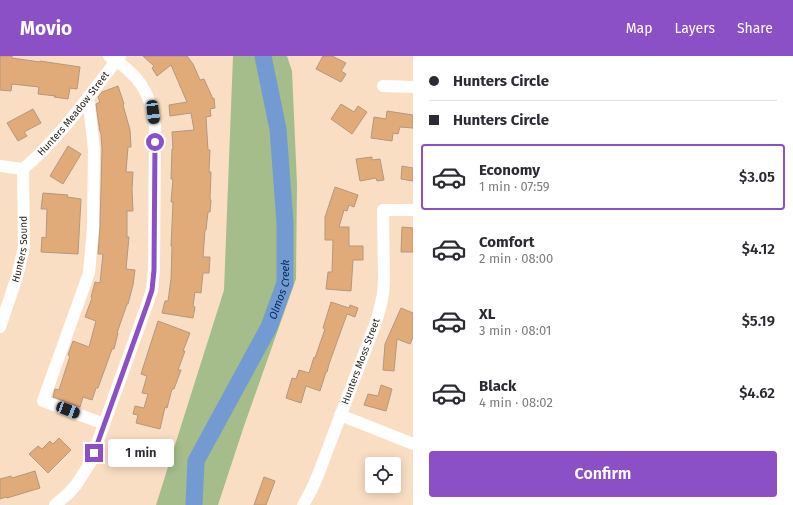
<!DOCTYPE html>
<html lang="en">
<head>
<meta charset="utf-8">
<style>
  :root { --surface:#fff; --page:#f2f2f3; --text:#2b2b33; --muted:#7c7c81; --line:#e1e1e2; --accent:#8b50c6 }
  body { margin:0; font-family:"Fira Sans",sans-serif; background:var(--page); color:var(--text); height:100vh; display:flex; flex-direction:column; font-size:15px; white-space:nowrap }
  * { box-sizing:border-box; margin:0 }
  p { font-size:13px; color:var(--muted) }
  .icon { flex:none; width:22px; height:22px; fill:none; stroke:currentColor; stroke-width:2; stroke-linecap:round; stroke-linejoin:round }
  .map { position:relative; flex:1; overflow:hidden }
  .sheet { display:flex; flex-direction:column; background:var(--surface); width:380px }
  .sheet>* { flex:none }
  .hud { display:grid; align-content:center; height:88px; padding:0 16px; background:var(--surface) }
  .fabs { position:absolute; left:365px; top:401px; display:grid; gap:8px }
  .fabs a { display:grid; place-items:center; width:36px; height:36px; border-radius:4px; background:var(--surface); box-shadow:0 2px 10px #0003; font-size:20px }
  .end { position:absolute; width:18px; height:18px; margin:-9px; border:5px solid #8b50c6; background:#fff; box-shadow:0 0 0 2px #fff }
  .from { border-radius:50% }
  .bubble { position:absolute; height:28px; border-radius:4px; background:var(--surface); box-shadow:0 2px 10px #0003; font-size:13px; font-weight:600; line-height:28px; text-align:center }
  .car { position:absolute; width:12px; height:24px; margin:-12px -6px; border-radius:5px; box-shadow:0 0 3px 1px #0007; background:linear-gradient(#222 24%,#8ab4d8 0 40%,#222 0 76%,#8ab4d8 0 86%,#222 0) }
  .hud b { display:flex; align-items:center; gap:14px; height:38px; font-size:15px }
  .hud b+b { border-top:1px solid var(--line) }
  .hud i { width:10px; height:10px; background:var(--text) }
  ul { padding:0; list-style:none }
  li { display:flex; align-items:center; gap:12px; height:66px; margin:0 8px 6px; padding:0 8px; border:2px solid transparent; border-radius:4px }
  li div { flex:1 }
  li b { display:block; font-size:15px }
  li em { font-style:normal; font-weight:600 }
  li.selected { border-color:var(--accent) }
  li>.icon { width:36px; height:36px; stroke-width:1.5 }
  .primary-button { display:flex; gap:8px; margin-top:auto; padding:8px 16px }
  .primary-button a { flex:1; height:46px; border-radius:4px; background:var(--accent); color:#fff; font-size:16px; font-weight:600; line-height:46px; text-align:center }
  header { display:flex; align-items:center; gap:24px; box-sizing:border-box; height:56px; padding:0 20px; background:var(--accent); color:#fff }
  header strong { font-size:19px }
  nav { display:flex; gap:22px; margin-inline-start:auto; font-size:14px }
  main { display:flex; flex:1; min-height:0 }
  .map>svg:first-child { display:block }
  .green { fill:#a4bd8b }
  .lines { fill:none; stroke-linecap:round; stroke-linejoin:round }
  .river { stroke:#739ad1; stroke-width:17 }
  .building { fill:#e1ab79; stroke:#b29880 }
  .minor { stroke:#fff; stroke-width:12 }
  .route { stroke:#8b50c6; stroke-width:5 }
  .labels { text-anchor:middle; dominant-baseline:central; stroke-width:3; stroke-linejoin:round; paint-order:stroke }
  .street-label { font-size:10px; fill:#2d231a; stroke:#feeede }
  .water-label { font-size:11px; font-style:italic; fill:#072e60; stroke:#feeede }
</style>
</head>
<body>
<header>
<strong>Movio</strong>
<nav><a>Map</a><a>Layers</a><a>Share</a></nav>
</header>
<main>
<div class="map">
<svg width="413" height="449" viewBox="0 0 413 449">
  <rect width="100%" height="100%" fill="#f9dec4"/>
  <path class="green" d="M233,0h54l5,15 5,113 -1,95 -52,147 -26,79h-62l68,-215z"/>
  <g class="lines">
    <path class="river" id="s1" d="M194,449l2,-44 73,-134 16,-44v-60l-7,-94 -15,-73"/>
  </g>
  <path class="building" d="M0,0h12v2l28,4v-1l40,6 -3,22 -7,-1 -2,11 -14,-2 2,-1 -18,-2 1,-7 -27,-3 -1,7 -11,-1z
    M143,0h44l6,8 7,16 4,-1 9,20 1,-1 1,10 -5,1 1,7 -5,1 2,33h2l-1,22h2l-1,27 1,1 -1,12h-2l-2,18h-1l-2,27h7l-1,16h-6l-2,20 -6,-1 -2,14 2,1 -2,11 -31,-5 3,-12h3l3,-22 1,-33h-1l2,-44h-2l2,-23h-2l1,-30h1l-1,-17 22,-2 -3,-17 -21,3 -1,-11 18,-3 -16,-37 -14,11 -5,-8 2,-2z
    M323,0h9l14,7 -5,8 5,3 -5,8 -25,-13z
    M118,30l6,18 -1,1 7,25 1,17h-3l-2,25h7l-1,17 1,22h-6v26h2l-3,32 9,1 -2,15 -5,19h-1l-10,29h1l-4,16h-2l-14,39h-2l-4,12 -9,-3 -3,10 -27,-10 2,-8 4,1 11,-34 -2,-1 5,-14 16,6 7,-26 -11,-4 7,-19 -1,-1 4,-15 5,1 3,-29h-5l2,-27 2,-78 -1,-15 -2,-6 1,-3 -1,1 -3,-22 4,-2 -2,-5 4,-5z
    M341,48l13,8 4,-6 9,6 -15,22 -21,-15z
    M33,53l8,14 -17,9 3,4 -9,5 -11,-18z
    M387,55l26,4v13l-13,-1 -2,7 -5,-1 -1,8 -21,-3 3,-21 12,2z
    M68,90l13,8 -18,30 -13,-8z
    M372,101v3l8,-1 4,21 -7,1 -1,-3 -16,3 -4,-22z
    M402,110l11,2v13l-12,-2z
    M335,131l23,8 -4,12 -5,-2 -2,6 -3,-1 -5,17h10v19h14v14h-10l-2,31 -25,-2 2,-17h4l1,-32h-8v-23z
    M43,137l25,2 -1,2 14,2 -3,55 -37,-2 1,-15 4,1 1,-29h-6z
    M402,171l11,1v24h-12z
    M331,246l18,6 1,-3 8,3 -3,9 -8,-3 -18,50 -2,8h-1l-6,19 -14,-5 -5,17 -15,-5 6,-20 4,1 3,-9 10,3 5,-16 1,1 10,-29 -2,-1z
    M401,252l12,5v24l-3,7 -13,-5 -3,32 -11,-1 2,-26z
    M158,265l32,12 -7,18h2l-7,19h3l-7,19h-2l-5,19 -2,-1 -5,22 -24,-6 2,-8 -5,-1 2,-8 9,2 4,-14 -6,-1 5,-17 -6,-2z
    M381,329l11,4 -6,22 -22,-6 4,-11 10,2z
    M59,382l12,12 -23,23 -19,-19 9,-8 4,3 8,-8 3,3z
    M35,415l5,17 -33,10 -1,-1 -6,2v-20l11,-3 1,2z
    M264,421l11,4 -9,24h-12z"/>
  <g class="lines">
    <g class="minor">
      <path d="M383,30l30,1"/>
      <path d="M88,41l6,52 -1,78 -4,46 -46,128 61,23"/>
      <path d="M0,110l23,3"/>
      <path id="s2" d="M23,113c38,-32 67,-75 97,-113"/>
      <path id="s3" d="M0,271l17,-50 7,-30 -1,-78"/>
      <path d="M340,359l73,29"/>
      <path d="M55,449l14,-12 7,-8 14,-22 57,-158 5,-15 2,-20 1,-144c-4,-34 -17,-52 -46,-70"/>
      <path id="s4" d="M303,449l8,-14 7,-16 58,-153 4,-14 3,-14 1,-14 -1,-70h30"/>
    </g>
  </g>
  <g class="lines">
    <path class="route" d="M94,397l53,-148 5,-15 2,-20 1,-128"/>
  </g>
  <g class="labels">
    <g class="street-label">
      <text stroke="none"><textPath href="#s2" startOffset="75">Hunters Meadow Street</textPath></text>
      <text stroke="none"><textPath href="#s3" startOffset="81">Hunters Sound</textPath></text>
      <text stroke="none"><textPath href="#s4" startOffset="155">Hunters Moss Street</textPath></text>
    </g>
    <g class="water-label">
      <text stroke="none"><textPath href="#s1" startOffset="236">Olmos Creek</textPath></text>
    </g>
  </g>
</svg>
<div class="fabs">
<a><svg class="icon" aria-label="locate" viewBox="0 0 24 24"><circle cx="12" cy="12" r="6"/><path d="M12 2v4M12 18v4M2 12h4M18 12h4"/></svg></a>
</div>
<i class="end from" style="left:155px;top:86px"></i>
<i class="end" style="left:94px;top:397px"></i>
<div class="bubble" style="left:108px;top:383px;width:66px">1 min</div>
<i class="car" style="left:153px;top:56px;rotate:173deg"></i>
<i class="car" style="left:68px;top:354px;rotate:111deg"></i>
</div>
<section class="sheet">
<div class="hud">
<b><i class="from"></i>Hunters Circle</b>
<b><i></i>Hunters Circle</b>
</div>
<ul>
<li class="selected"><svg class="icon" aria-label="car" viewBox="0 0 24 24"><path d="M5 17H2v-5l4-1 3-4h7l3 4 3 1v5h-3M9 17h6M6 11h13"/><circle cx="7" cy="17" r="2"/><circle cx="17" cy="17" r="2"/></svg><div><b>Economy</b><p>1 min · 07:59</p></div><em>$3.05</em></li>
<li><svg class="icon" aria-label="car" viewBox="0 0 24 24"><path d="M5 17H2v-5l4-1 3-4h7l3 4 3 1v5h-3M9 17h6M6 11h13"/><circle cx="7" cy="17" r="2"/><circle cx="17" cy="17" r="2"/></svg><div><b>Comfort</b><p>2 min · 08:00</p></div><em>$4.12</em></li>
<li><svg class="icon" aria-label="car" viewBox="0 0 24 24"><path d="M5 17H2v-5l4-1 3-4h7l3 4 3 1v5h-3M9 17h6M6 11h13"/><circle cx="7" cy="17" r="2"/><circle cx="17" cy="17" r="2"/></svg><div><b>XL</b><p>3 min · 08:01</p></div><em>$5.19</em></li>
<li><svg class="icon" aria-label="car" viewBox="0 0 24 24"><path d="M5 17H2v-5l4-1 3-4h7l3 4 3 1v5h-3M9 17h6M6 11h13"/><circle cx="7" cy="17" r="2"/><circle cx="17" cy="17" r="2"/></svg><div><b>Black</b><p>4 min · 08:02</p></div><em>$4.62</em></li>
</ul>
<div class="primary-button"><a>Confirm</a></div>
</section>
</main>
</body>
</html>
